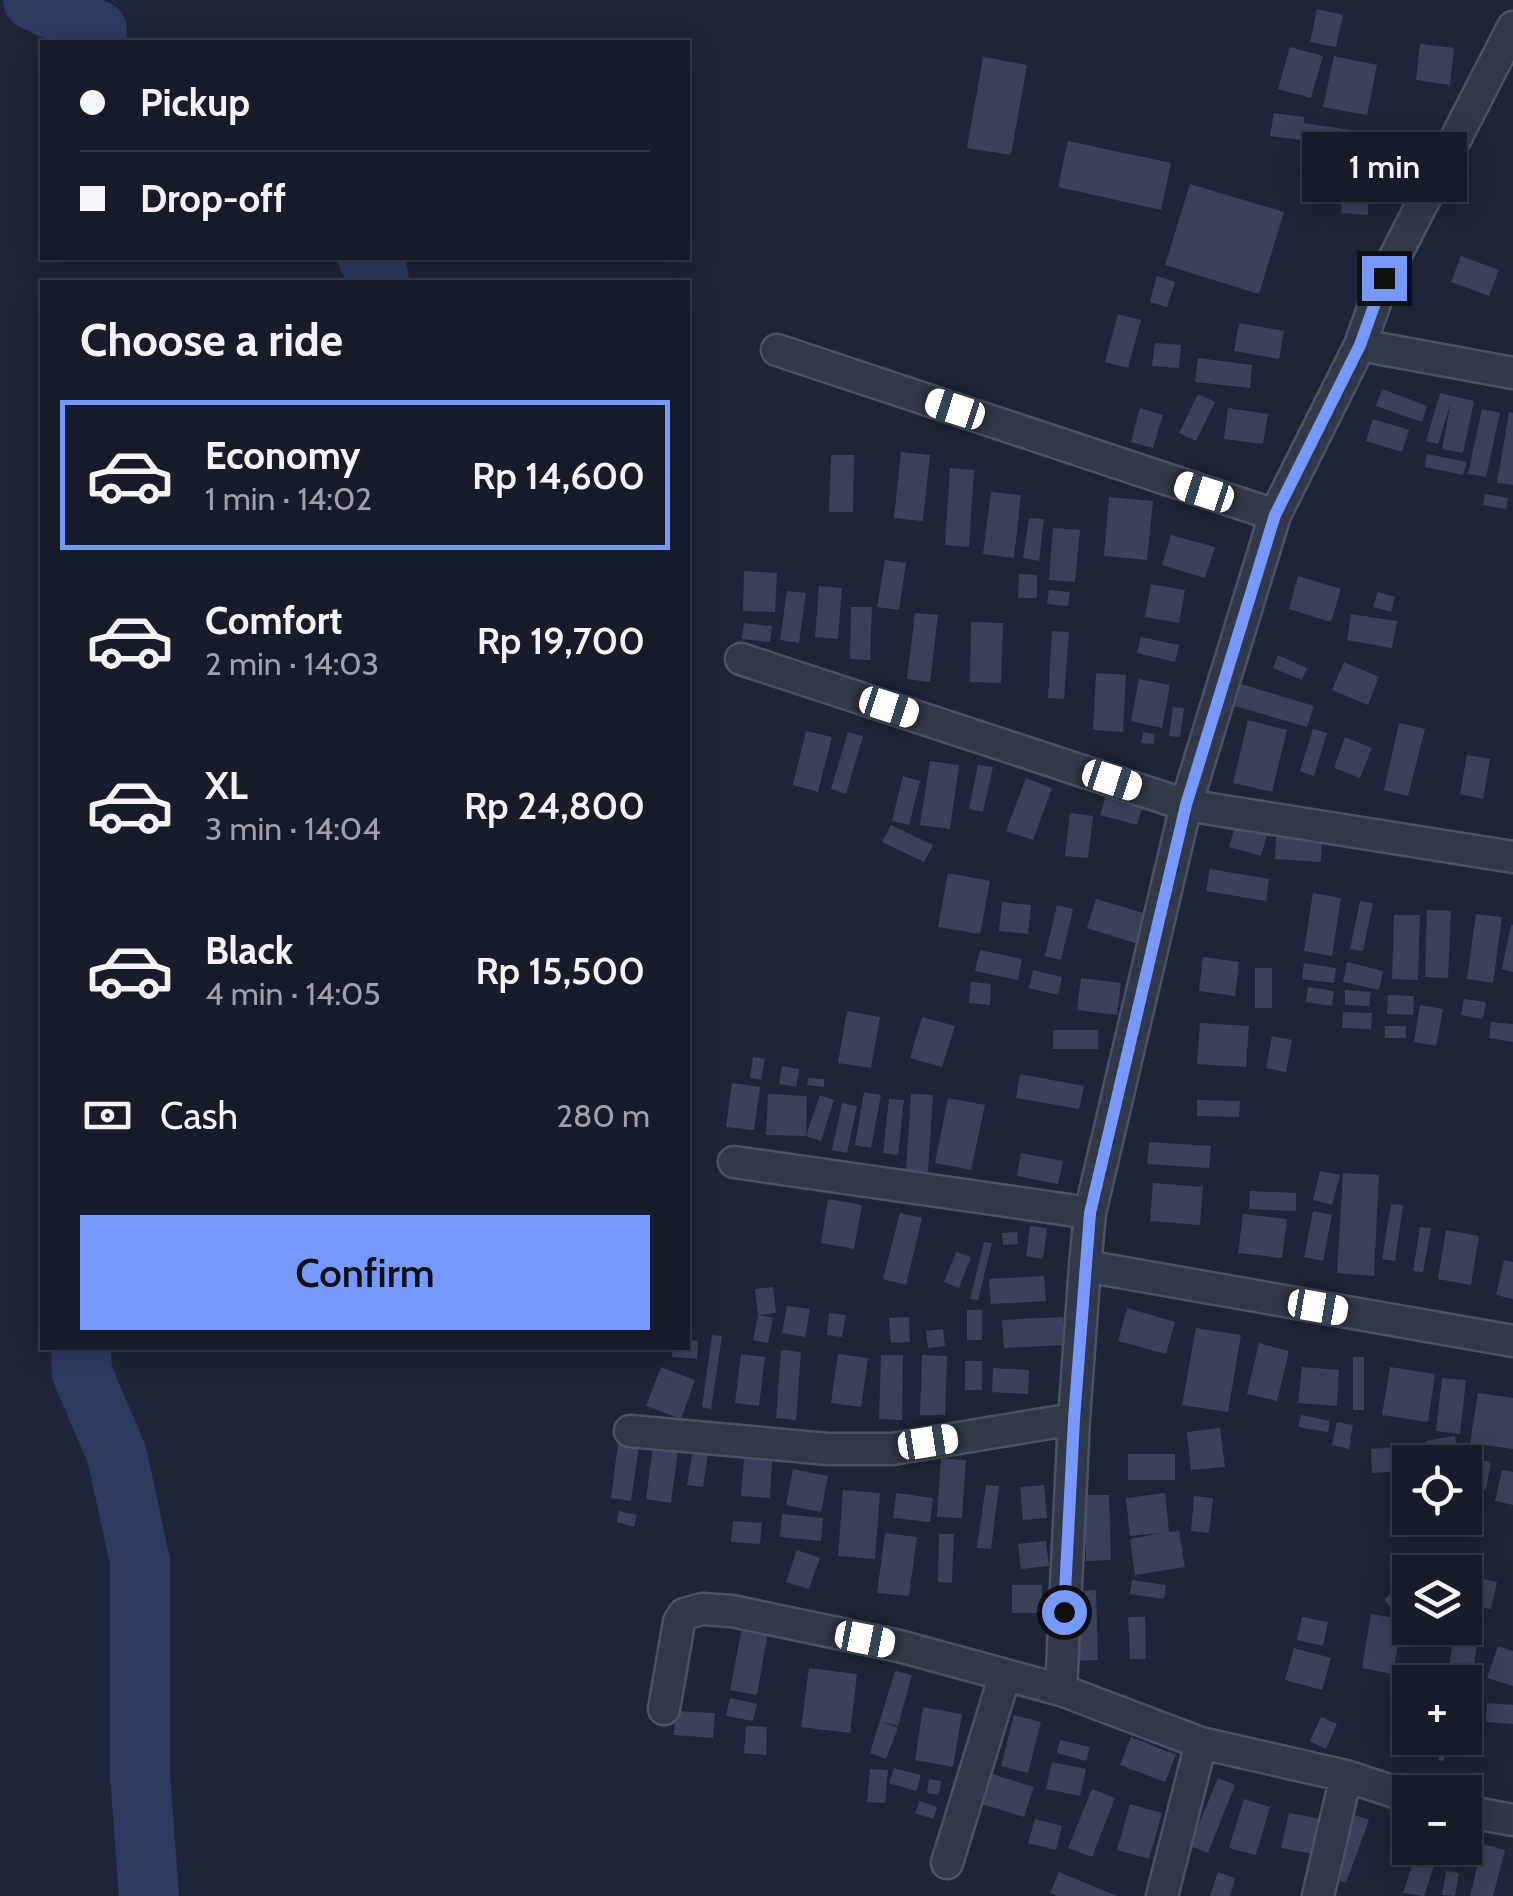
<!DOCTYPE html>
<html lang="en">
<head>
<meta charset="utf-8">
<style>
  :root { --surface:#161c2a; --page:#1f2532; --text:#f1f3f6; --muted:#9ea1a8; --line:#353a47; --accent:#7798ff }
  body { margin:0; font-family:Cabin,sans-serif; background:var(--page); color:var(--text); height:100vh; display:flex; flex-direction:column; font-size:38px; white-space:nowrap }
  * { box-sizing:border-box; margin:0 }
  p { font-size:32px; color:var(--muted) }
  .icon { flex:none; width:55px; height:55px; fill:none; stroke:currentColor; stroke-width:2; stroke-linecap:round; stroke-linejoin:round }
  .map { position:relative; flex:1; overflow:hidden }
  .side { position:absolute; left:40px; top:280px; width:650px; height:1070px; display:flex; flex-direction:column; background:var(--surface); border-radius:0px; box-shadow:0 5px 25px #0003,0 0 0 2px var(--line) }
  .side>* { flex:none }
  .guide { position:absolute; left:40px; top:40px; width:650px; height:220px; border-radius:0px; box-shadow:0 5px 25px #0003,0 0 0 2px var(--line); display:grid; align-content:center; height:220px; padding:0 40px; background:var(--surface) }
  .fabs { position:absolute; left:1392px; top:1445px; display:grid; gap:20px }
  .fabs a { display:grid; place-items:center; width:90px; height:90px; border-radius:0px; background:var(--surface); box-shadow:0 5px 25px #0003,0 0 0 2px var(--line); font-size:50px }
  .end { position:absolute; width:45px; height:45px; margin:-22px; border:12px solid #7798ff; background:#111; box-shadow:0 0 0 5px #111 }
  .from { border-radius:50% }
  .bubble { position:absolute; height:70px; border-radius:0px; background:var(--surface); box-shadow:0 5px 25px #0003,0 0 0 2px var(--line); font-size:32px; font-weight:600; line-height:70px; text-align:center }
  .car { position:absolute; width:30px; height:60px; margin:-30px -15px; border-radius:12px; box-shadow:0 0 8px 2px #0007; background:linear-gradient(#fff 24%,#345 0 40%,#fff 0 76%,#345 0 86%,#fff 0) }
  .guide b { display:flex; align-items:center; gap:35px; height:95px; font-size:38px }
  .guide b+b { border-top:2px solid var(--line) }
  .guide i { width:25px; height:25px; background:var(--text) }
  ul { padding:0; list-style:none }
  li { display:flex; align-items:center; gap:30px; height:150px; margin:0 20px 15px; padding:0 20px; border:5px solid transparent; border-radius:0px }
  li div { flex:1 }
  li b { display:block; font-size:38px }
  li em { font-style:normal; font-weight:600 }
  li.on { border-color:var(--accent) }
  li>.icon { width:90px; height:90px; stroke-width:1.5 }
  h2 { padding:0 40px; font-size:45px; line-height:120px }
  .pay { display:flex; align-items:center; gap:25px; height:110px; padding:0 40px; font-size:38px }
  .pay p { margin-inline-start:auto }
  .primary-button { display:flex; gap:20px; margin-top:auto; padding:20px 40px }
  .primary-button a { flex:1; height:115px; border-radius:0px; background:var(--accent); color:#111; font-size:40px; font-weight:600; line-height:115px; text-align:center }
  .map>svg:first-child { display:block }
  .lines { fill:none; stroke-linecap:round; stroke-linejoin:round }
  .river { stroke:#2d3b5f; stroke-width:60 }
  .building { fill:#394259 }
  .minor-casing { stroke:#4c5264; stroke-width:35 }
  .minor { stroke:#313849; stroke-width:30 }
  .route { stroke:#7798ff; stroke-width:12 }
</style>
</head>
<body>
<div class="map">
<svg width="1513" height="1896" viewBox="0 0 1513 1896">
  <rect width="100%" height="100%" fill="#1d2538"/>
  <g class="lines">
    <path class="river" d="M33,0l64,30 -1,12
      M368,258l10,16 1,8
      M81,1348l1,25 35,82 23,107v213l9,121"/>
  </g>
  <path class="building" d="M1317,9l26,6 -7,32 -26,-5z
    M1420,44l34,4 -4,37 -34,-5z
    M1290,47l33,9 -12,42 -33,-9z
    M1334,56l43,9 -10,50 -44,-8z
    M983,57l44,8 -16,90 -44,-7z
    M1274,113l30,4v6l60,9 -4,29 -60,-9 2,-12 -32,-4z
    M1068,141l103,22 -10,47 -103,-23z
    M1190,184l94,28 -25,82 -94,-29z
    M1343,188l26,2 -1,25 -27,-2z
    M1461,256l38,14 -10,26 -38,-14z
    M1157,276l18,6 -8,25 -17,-5z
    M1118,314l23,6 -13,48 -23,-6z
    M1239,323l45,8 -5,28 -45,-8z
    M1155,343l26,2 -2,23 -27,-2z
    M1198,358l54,7 -2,23 -55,-6z
    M1382,389l45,17 -5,16 -46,-16z
    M1440,393l34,8 -11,52 -21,-4 9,-47 -13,42 -12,-3z
    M1198,394l17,8 -19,39 -17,-8z
    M1140,408l23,7 -10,33 -22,-6z
    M1228,408l40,6 -5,30 -39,-5z
    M1482,409l18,4 -14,64 -18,-3z
    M1509,412l4,1v72l-16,-2z
    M1373,419l36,11 -7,22 -36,-11z
    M901,452l29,3 -7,66 -29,-3z
    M1427,454l40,8 -4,13 -38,-8z
    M831,455h23l-1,57h-24z
    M950,468l24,2 -5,77 -24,-2z
    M991,492l30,3 -7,63 -31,-4z
    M1485,494l23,4 -2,11 -23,-4z
    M1109,497l44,4 -6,59 -43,-4z
    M1029,518l15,1 -5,42 -16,-3z
    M1053,528l27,2 -5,52 -26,-2z
    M1171,535l44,12 -10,31 -43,-13z
    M885,560l21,3 -7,47 -22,-3z
    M744,571l33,2 -2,39 -32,-1z
    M1019,574l18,1v23h-19z
    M1298,576l43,13 -10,33 -42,-13z
    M1151,584l34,6 -6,33 -34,-6z
    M819,586l23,2 -4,51 -23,-2z
    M1049,590l21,2 -2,14 -21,-2z
    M787,591l19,2 -7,50 -19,-3z
    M1378,592l17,5 -4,15 -18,-5z
    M851,607h21l-2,53 -20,-1z
    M915,613l23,2 -8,67 -23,-3z
    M1351,614l46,7 -5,27 -45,-8z
    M971,622l32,1 -2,60 -31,-1z
    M744,623l28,3 -2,16 -28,-3z
    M1052,631l17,1 -5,67 -16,-1z
    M1141,637l38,8 -4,17 -38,-9z
    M1278,655l29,13 -5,12 -29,-12z
    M1344,662l35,15 -11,28 -36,-15z
    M1096,673l30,2 -3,57 -30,-2z
    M1139,679l31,6 -8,43 -31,-7z
    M1241,684l73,22 -7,21 -72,-21z
    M1173,707l11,1 -4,29 -11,-1z
    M1248,720l39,10 -15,62 -39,-9z
    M1399,723l26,6 -17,67 -24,-6z
    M1313,729l14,4 -13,43 -14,-5z
    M806,731l26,6 -14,55 -25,-7z
    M848,732l15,4 -17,58 -15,-5z
    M1143,732l12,2 -1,10 -13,-1z
    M1345,737l27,11 -12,30 -26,-10z
    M1467,755l23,4 -7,40 -23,-5z
    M930,761l29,4 -9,64 -30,-4z
    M978,765l15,2 -10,45 -14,-3z
    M903,776l17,5 -11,44 -17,-4z
    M1026,778l26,10 -19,52 -27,-9z
    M1106,794l37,11 -6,20 -37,-10z
    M1070,813l23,3 -5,42 -23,-2z
    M891,825l42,20 -9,17 -42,-20z
    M1235,827l32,8 -6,21 -32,-9z
    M1276,836l46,4 -1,22 -46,-3z
    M1210,869l59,10 -3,22 -60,-10z
    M948,873l42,8 -10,53 -42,-7z
    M1313,893l28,5 -9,58 -28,-5z
    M1096,899l51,15 -9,30 -51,-16z
    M1360,901l13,2 -10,48 -13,-2z
    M1002,902l29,3 -3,29 -29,-3z
    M1057,905l16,4 -12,51 -16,-4z
    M1427,910l24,1 -3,67 -23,-1z
    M1476,914l26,3 -9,66 -26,-4z
    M1394,915h26l-2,65 -26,-1z
    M1511,925h2v47l-11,-3z
    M980,950l42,9 -4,21 -43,-9z
    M1203,957l36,5 -4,34 -36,-5z
    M1347,962l36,9 -4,19 -36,-8z
    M1304,963l32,5 -2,15 -32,-4z
    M1255,968h17v40h-17z
    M1033,970l29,7 -4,18 -29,-7z
    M1081,978l40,5 -4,32 -40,-5z
    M971,982l20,2 -1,21 -21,-2z
    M1308,987l26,4 -2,15 -26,-4z
    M1345,990l26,2 -2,14 -24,-1z
    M1388,995l26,1 -1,19 -26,-1z
    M1464,999l22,3 -3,17 -22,-4z
    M1420,1005l23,4 -7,37 -22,-4z
    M847,1011l33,6 -9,51 -33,-5z
    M1343,1012l29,1 -1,16 -29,-1z
    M922,1017l33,9 -13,41 -32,-9z
    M1491,1022l22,2v18l-24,-4z
    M1200,1023l49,3 -3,41 -49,-3z
    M1385,1026h21v12h-21z
    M1053,1030h45v19h-45z
    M1272,1036l20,4 -6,32 -20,-4z
    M753,1057l12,2 -4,21 -11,-2z
    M782,1066l17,3 -3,18 -17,-3z
    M1020,1074l64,12 -5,23 -63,-11z
    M808,1078l16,1v8l-17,-2z
    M732,1083l28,4 -6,43 -28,-3z
    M864,1092l17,3 -10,53 -16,-3z
    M768,1094l39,2 -1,40 14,-41 14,5 -13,41 -15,-5 -40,-1z
    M911,1094l22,1 -5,77 -22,-2z
    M948,1098l37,7 -14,65 -36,-7z
    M889,1099l15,1 -6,55 -15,-2z
    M1197,1100l43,1 -1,16 -42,-1z
    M842,1103l15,3 -10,47 -15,-3z
    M1149,1142l62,4 -2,22 -62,-4z
    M1021,1153l42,8 -5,23 -41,-8z
    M1320,1171l20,4 -8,30 -19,-5z
    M1343,1173l36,2 -5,101 -37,-3z
    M1153,1183l50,4 -3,38 -50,-4z
    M1250,1191l46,2v18l-47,-2z
    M828,1199l34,6 -8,44 -33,-6z
    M1391,1204l12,1 -8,56 -13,-2z
    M1313,1211l19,4 -9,46 -19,-4z
    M900,1213l22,5 -16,67 -23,-6z
    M1243,1214l44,5 -5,39 -44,-5z
    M1030,1226l17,2 -4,31 -17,-3z
    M1420,1227l11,1 -8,44 -10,-1z
    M1446,1230l33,6 -8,49 -33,-6z
    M1017,1232l1,12 -15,1 -1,-12z
    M984,1242l8,1 -14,57 -8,-1z
    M956,1252l15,5 -12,31 -15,-6z
    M1504,1260l9,2v37l-17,-4z
    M1044,1276l2,25 -55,3 -2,-25z
    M773,1287l3,26 -18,2 -3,-26z
    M787,1306l23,3 -5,28 -23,-4z
    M1127,1308l48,14 -9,32 -48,-13z
    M967,1310h15v30h-15z
    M829,1313l17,2 -4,22 -15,-2z
    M758,1315l15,3 -5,25 -15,-3z
    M909,1317l1,25 -19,1 -2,-25z
    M1063,1317l1,28 -60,3 -2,-28z
    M1196,1328l45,7 -13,77 -46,-7z
    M943,1329l2,17 -17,2 -2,-17z
    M712,1335l10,1 -11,73 -9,-2z
    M688,1340l10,1 -1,18 -25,-2v-9h16z
    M1259,1343l30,8 -12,50 -30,-7z
    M781,1350l20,2 -5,68 -20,-2z
    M741,1354l24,3 -6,49 -24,-3z
    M838,1354l30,4 -7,49 -30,-4z
    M881,1355h22l-1,65 -23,-1z
    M922,1355l25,1 -2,59h-25z
    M1353,1357h11v53h-11z
    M965,1361h17v29h-17z
    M661,1367l34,13 -14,39 -35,-13z
    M1302,1367l37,3 -2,36 -39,-3z
    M1390,1367l45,7 -7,48 -46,-7z
    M993,1368l36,2 -1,24 -36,-2z
    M1442,1378l24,2 -6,54 -24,-3z
    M1478,1393l35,5v51l-43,-6z
    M1301,1415l29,6 -2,11 -30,-5z
    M1337,1422l16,3 -4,24 -17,-4z
    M1220,1428l5,39 -34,3 -4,-38z
    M1455,1436l4,26h-29l-4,-21z
    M618,1443l21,2 -8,56 -20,-3z
    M1407,1446l1,25 -36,2 -1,-24z
    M653,1447l25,3 -7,53 -25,-4z
    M693,1451l15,3 -5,33 -16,-2z
    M1128,1454h47v26h-47z
    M744,1458l28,3 -2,37 -29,-2z
    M941,1458l25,2 -4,58 -25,-1z
    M1468,1458l23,4 -5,28 -21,-4z
    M793,1469l35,7 -7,36 -35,-7z
    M1502,1470l11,2v33l-18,-4z
    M986,1485l13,1 -8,63 -14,-1z
    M1044,1485l3,33 -24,2 -3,-33z
    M843,1490l37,3 -5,66 -37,-3z
    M896,1493l37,5 -3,24 -37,-4z
    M1165,1493l4,39 10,-1 6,36 -50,8 -5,-36 32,-6 -32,3 -4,-38z
    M1085,1495h24l2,65 -25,1z
    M1194,1496l19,2 -4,35 -18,-2z
    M619,1511l18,4 -3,12 -17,-5z
    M782,1514l41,4 -2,23 -41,-4z
    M733,1521l29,2 -2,21 -29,-2z
    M885,1533l32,4 -8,59 -32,-3z
    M939,1534h15l-2,49 -14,-1z
    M1046,1541l3,25 -28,3 -3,-25z
    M797,1550l23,8 -11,31 -23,-7z
    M1410,1575v37l-8,7 -9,55 -31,-6 9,-54 31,5 -18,-19z
    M1480,1578l17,4 -6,27 -17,-3z
    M1132,1580l34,5 -2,14 -34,-5z
    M1012,1585h30v28h-30z
    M1096,1590l2,70 -24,1 -1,-70z
    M1128,1617h17l1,42h-16z
    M1302,1617l26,5 -5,24 -26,-6z
    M742,1628l26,4 -11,63 -27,-5z
    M1454,1633l24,3 -6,43 -24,-3z
    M1498,1646l15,5v35l-26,-8z
    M1294,1648l37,10 -9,32 -37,-10z
    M809,1668l48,6 -7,59 -49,-6z
    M895,1671l17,4 -14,51 -16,-4 16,6 -12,31 -16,-6z
    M1418,1671l18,7 -2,4h-21z
    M1410,1692v46h4l-5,11 -18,-6z
    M730,1698l27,6 -4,17 -27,-5z
    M1487,1703l26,2v19l-27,-2z
    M923,1707l39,7 -9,53 -38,-7z
    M675,1711l40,2 -2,25 -39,-3z
    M1014,1715l27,7 -13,51 -27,-7z
    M1321,1717l16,7 -11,25 -16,-8z
    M746,1726l21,1 -1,28 -22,-2z
    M1131,1737l45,18 -11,27 -45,-17z
    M1442,1738h6l-4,23 -6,-1z
    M1060,1740l30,7 -4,14 -29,-8z
    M1052,1762l34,7 -6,27 -34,-7z
    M894,1768l27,7 -5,16 -27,-8z
    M870,1769l18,1 -3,33 -18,-1z
    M992,1774l42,13 -10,30 -42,-13z
    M1218,1778l17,7 -27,68 -18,-7z
    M929,1779l12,2 -2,14 -12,-2z
    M1092,1789l23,9 -23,59 -24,-9z
    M1244,1799l26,8 -14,48 -27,-7z
    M920,1801l17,6 -4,12 -18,-6z
    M1130,1804l32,9 -13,46 -32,-9z
    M1289,1813l32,6 -7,35 -33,-6z
    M1349,1813l20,7 -23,63 -21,-8z
    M1035,1819l27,7 -6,24 -28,-7z
    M1483,1844l22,6 -12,46h-23z
    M1416,1853l20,7 -12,36 -21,-3z
    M1446,1871l13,2 -4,23 -13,-1z
    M1059,1872l58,24h-60l-7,-3z
    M1218,1872l17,6 -5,18h-20z"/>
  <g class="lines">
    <g class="minor-casing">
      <path id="minor" d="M1513,27l-129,251 -24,67 -85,170 -89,290 -96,408 -5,53 428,75
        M1360,345l153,28
        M777,350l498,165
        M741,659l445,146 327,52
        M734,1162l356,51
        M630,1431l198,18h64l182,-30
        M1061,1690l13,-271 11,-153
        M664,1709l15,-87 5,-8 18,-5 30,2 167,35 162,44 140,53
        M1465,1811l48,9
        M947,1863l58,-188
        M1162,1896l39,-153 145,33 64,21
        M1318,1896l28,-120"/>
    </g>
    <use href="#minor" class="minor"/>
  </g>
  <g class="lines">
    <path class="route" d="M1064,1612l10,-193 16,-206 96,-408 89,-290 85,-170 24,-67"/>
  </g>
</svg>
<div class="fabs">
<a><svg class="icon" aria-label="locate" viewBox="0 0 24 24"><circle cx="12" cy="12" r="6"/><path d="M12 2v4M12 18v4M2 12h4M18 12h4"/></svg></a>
<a><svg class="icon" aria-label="layers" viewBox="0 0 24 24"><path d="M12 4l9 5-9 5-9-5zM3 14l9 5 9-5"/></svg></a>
<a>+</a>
<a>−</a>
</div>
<i class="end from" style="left:1064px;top:1612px"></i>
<i class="end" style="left:1384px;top:278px"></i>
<div class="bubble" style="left:1302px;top:132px;width:165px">1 min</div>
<i class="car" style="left:955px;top:409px;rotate:288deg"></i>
<i class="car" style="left:1204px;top:492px;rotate:288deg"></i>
<i class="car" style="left:889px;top:707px;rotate:108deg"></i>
<i class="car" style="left:1112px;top:780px;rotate:108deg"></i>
<i class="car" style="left:1318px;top:1307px;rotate:100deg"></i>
<i class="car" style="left:928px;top:1442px;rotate:81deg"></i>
<i class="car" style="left:865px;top:1639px;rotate:101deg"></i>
<div class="guide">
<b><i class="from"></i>Pickup</b>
<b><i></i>Drop-off</b>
</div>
<section class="side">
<h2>Choose a ride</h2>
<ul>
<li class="on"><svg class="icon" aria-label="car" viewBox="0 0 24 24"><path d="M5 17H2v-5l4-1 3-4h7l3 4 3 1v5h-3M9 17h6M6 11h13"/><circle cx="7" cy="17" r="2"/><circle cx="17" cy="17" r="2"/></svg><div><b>Economy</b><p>1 min · 14:02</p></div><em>Rp 14,600</em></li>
<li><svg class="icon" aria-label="car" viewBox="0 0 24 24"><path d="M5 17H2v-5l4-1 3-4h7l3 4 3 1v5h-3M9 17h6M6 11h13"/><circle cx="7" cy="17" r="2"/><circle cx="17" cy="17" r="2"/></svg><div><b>Comfort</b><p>2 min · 14:03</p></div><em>Rp 19,700</em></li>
<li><svg class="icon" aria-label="car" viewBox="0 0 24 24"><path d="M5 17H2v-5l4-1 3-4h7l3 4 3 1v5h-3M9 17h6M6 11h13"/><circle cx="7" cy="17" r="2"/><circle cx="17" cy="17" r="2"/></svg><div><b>XL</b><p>3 min · 14:04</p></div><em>Rp 24,800</em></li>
<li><svg class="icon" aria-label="car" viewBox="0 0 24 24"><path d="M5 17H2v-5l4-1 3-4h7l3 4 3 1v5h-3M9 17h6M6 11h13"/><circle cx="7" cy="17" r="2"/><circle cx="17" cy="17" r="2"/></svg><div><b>Black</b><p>4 min · 14:05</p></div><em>Rp 15,500</em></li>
</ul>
<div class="pay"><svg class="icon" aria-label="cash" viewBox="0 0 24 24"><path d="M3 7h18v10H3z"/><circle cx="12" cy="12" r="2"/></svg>Cash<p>280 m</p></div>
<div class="primary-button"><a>Confirm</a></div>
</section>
</div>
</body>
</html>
